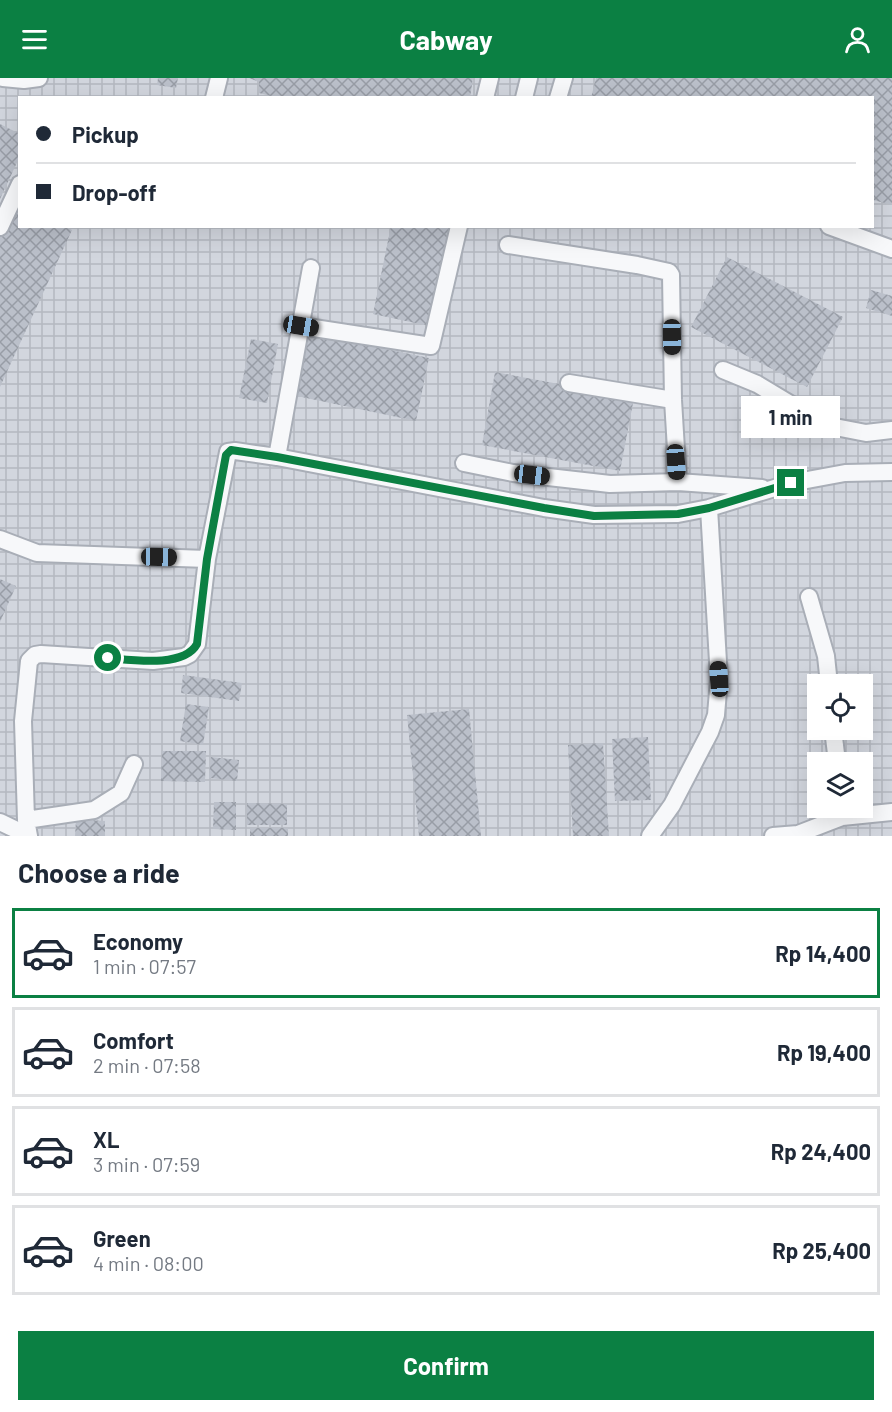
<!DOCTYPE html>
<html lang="en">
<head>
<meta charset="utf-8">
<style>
  :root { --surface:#fff; --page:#f2f2f3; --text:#1f2937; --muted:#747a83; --line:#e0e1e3; --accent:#0b8043 }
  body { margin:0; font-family:Barlow,sans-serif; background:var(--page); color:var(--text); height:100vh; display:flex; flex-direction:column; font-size:22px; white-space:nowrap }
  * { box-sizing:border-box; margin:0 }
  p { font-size:20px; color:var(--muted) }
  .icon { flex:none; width:33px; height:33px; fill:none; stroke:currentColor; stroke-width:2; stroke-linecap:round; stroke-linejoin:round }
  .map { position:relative; height:758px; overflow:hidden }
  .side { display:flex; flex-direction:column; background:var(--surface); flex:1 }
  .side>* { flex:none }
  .hud { position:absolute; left:18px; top:18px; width:856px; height:132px; border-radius:0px; box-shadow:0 6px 24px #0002; display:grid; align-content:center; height:132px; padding:0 18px; background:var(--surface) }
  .controls { position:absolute; left:807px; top:596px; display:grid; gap:12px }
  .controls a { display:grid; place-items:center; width:66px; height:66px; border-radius:0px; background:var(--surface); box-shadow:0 6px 24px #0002; font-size:30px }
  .end { position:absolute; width:27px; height:27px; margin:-14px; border:8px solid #0b8043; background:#fff; box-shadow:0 0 0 3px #fff }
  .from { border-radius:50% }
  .bubble { position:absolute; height:42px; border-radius:0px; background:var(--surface); box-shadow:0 6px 24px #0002; font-size:20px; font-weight:700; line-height:42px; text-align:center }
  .car { position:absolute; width:18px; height:36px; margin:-18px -9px; border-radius:8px; box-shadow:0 0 4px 2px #0007; background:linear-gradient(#222 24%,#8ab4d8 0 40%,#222 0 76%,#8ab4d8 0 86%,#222 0) }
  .hud b { display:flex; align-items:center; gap:21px; height:57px; font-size:22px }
  .hud b+b { border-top:2px solid var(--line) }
  .hud i { width:15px; height:15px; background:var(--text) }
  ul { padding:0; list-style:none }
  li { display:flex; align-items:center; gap:18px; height:90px; margin:0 12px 9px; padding:0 6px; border:3px solid var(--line); border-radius:0px }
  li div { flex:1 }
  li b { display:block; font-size:22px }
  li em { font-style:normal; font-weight:700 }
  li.selected { border-color:var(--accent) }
  li>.icon { width:54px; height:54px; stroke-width:1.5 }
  h2 { padding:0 18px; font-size:27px; line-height:72px }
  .action { display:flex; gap:12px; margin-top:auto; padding:12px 18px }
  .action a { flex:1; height:69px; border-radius:0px; background:var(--accent); color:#fff; font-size:24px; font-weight:700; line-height:69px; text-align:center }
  header { display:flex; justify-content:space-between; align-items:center; height:78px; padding:0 18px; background:var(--accent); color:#fff; font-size:27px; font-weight:700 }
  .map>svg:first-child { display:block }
  .industrial { fill:url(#industrial-grid); fill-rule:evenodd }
  .building { fill:url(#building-cross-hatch) }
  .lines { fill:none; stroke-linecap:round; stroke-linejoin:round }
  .minor-casing { stroke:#a9aeb7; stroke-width:20 }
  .minor { stroke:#f7f8fa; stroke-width:16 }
  .route { stroke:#0b8043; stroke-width:8 }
</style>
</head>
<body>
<header><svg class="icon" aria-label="menu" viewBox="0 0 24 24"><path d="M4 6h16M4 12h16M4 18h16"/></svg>Cabway<svg class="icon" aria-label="person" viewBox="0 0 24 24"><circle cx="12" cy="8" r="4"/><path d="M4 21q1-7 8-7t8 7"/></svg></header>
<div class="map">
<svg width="892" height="758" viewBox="0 0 892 758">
  <defs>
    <pattern id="industrial-grid" width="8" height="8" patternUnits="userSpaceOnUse" patternTransform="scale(1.5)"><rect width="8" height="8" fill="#d2d6de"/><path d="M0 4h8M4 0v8" fill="none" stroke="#b4b8c0"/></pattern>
    <pattern id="building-cross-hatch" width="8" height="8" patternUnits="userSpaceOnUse" patternTransform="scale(1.5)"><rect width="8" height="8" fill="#bbc0ca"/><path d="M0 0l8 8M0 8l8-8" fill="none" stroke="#989da6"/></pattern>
  </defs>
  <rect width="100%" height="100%" fill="#e4e7ec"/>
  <path class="industrial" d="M0,0h892v758h-892zM20,20h853v128h-853zM818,606h44v45h-44zM818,684h44v45h-44z"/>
  <path class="building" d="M158,0h20l-2,10 -19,-3z
    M249,0h224l-3,20h-191l-20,-5v-11z
    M596,0h296v127l-19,-5v-102h-282z
    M0,46l20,10v22l-20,43z
    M14,126l6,2v20h44l8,4 -72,157v-152z
    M391,148h63l-20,101 -61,-13z
    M727,179l116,60 -36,70 -116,-60z
    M871,212l21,6v20l-26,-8z
    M305,254l124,26 -13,63 -124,-26z
    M251,261l27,5 -11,59 -28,-5z
    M495,294l139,26 -14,73 -138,-26z
    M0,501l16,7 -16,36z
    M183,597l59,8 -3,18 -58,-8z
    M186,626l23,3 -6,38 -23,-4z
    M469,631l12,127h-62l-12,-121z
    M648,659l3,63 -36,1 -3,-62z
    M603,665l6,93h-36l-5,-91z
    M162,673h44l-1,31 -44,-1z
    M211,679l28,3 -2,21 -28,-3z
    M214,724h22v28l-23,-1z
    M247,725l40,1v21h-40z
    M76,741l29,2v15h-30z
    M250,750h38v8h-38z"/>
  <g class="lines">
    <g class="minor-casing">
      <path id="minor" d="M3,0l21,2 15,-2
        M214,20l5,-20
        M485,20l5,-20
        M524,20l5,-20
        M558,20l6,-20
        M829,148l63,23
        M0,149l20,-43
        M508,167l129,20 32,7 2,3 2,125 5,82 84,6
        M301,248l130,20 28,-120
        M723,292l34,14 60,36 18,7 31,6 26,-3
        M569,305l104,17
        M277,379l34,-189
        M464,385l49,10 97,11 68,-2
        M0,461l37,14 170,6
        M809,519l17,59 3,28
        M833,651l4,33
        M26,742l68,-10 27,-17 13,-29
        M0,744l29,14
        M29,758l-3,-16 -3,-99 6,-60 6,-6 6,-1 112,7 31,-4 6,-3 7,-10 10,-85 21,-107 7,-1 42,6 267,51 50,7 84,-1 31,-6 82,-25 54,-10 47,-1
        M650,758l22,-31 38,-73 6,-17 3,-36 -10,-171
        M773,758l25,-2
        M798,758v-2l44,-17 50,-5"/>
    </g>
    <use href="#minor" class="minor"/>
  </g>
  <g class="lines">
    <path class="route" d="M108,580c24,2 76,10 89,-14l10,-85 19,-104 5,-5 46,7 267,51 50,8 84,-2 31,-6 82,-25"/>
  </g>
</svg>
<div class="controls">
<a><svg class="icon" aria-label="locate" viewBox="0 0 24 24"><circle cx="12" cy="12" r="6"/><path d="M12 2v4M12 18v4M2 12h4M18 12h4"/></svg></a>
<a><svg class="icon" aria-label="layers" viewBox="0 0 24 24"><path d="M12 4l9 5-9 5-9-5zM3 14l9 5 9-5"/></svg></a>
</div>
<i class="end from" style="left:108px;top:580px"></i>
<i class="end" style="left:791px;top:405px"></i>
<div class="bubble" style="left:741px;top:318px;width:99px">1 min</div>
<i class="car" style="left:301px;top:248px;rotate:99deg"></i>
<i class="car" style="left:672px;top:259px;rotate:179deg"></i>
<i class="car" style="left:676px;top:384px;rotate:176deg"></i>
<i class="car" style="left:532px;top:397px;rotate:97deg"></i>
<i class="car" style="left:159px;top:479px;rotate:91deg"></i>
<i class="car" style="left:719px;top:601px;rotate:356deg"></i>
<div class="hud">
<b><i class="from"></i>Pickup</b>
<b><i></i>Drop-off</b>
</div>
</div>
<section class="side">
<h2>Choose a ride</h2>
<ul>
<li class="selected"><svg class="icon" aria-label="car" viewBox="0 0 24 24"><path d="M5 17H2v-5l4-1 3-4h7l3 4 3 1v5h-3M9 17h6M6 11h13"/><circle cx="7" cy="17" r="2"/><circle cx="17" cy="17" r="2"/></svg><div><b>Economy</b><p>1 min · 07:57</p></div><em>Rp 14,400</em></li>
<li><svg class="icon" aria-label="car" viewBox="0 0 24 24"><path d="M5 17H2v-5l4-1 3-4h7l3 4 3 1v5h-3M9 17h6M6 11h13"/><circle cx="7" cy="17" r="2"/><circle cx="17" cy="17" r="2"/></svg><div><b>Comfort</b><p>2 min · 07:58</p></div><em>Rp 19,400</em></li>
<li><svg class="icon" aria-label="car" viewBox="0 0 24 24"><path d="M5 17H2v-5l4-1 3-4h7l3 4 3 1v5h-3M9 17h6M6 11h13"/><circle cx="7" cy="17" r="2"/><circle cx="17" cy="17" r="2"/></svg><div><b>XL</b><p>3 min · 07:59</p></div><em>Rp 24,400</em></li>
<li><svg class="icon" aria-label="car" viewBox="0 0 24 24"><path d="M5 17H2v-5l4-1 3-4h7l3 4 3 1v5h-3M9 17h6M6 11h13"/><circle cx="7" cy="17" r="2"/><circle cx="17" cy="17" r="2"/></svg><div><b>Green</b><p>4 min · 08:00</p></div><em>Rp 25,400</em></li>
</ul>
<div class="action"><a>Confirm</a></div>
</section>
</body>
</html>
